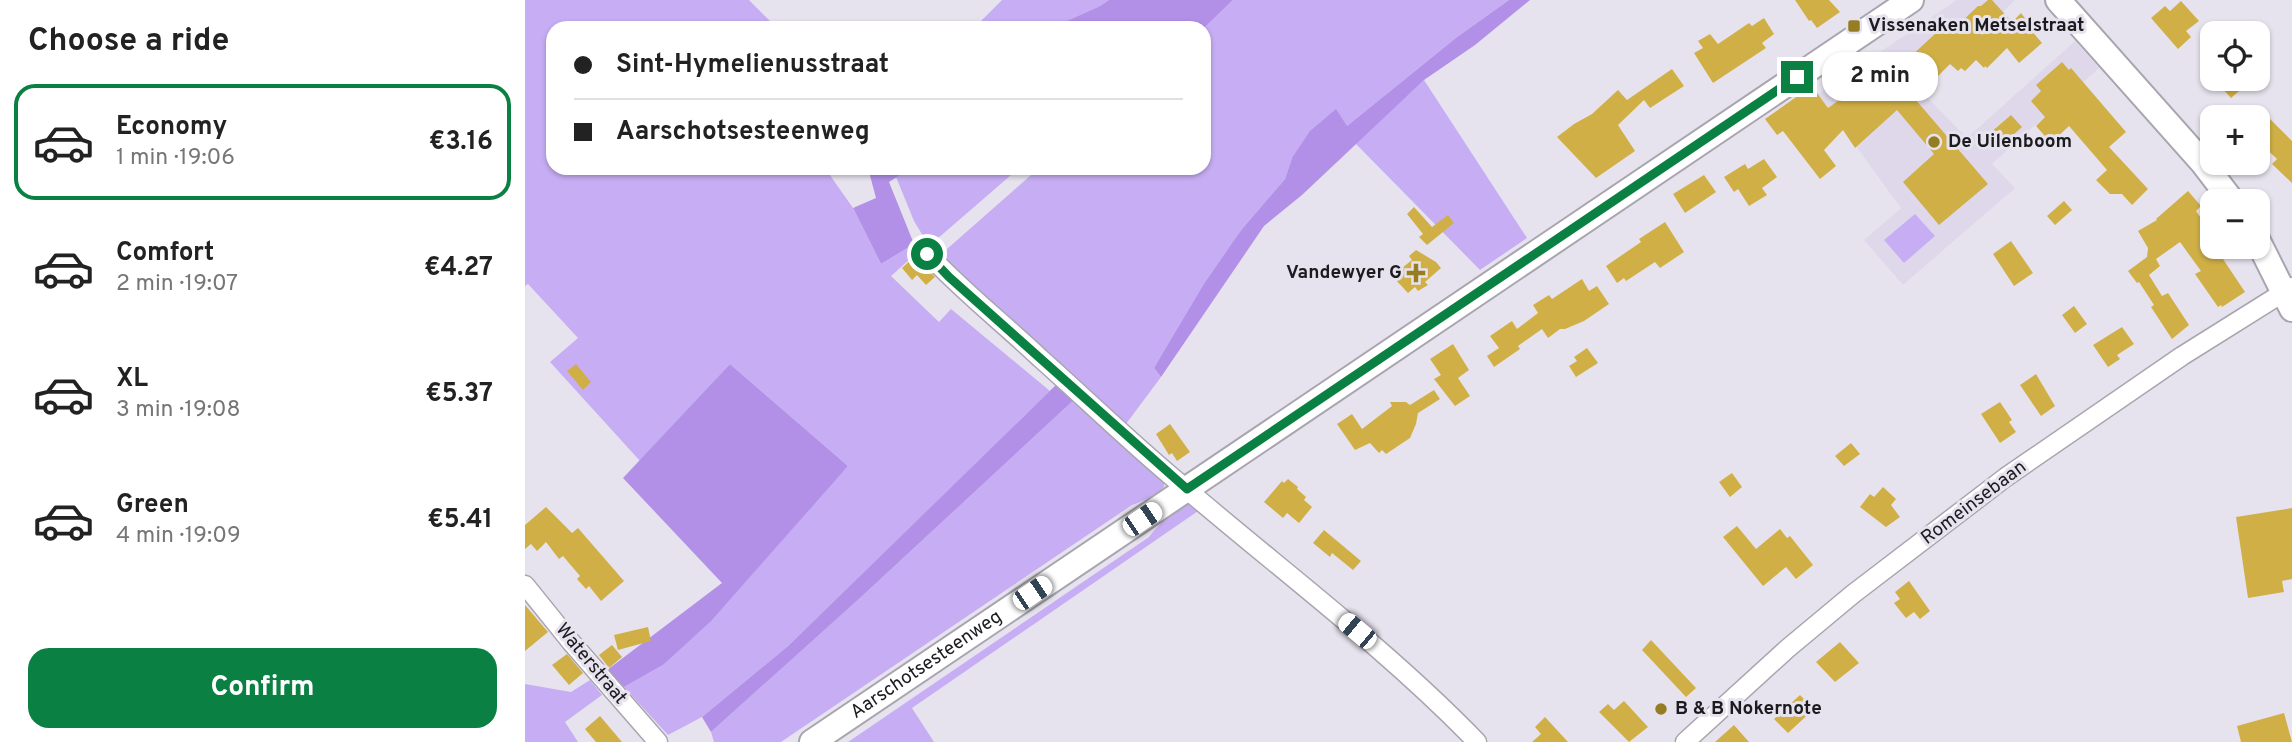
<!DOCTYPE html>
<html lang="en">
<head>
<meta charset="utf-8">
<style>
  :root { --surface:#fff; --page:#f6f6f6; --text:#222; --muted:#767676; --line:#e0e0e0; --accent:#0b8043 }
  body { margin:0; font-family:Overpass,sans-serif; background:var(--page); color:var(--text); height:100vh; display:flex; flex-direction:column; font-size:26px; white-space:nowrap }
  * { box-sizing:border-box; margin:0 }
  p { font-size:23px; color:var(--muted) }
  .icon { flex:none; width:38px; height:38px; fill:none; stroke:currentColor; stroke-width:2; stroke-linecap:round; stroke-linejoin:round }
  .map { position:relative; flex:1; overflow:hidden }
  .panel { display:flex; flex-direction:column; background:var(--surface); width:525px }
  .panel>* { flex:none }
  .guide { position:absolute; left:21px; top:21px; width:665px; height:154px; border-radius:21px; box-shadow:0 2px 5px #0004; display:grid; align-content:center; height:154px; padding:0 28px; background:var(--surface) }
  .buttons { position:absolute; left:1675px; top:21px; display:grid; gap:14px }
  .buttons a { display:grid; place-items:center; width:70px; height:70px; border-radius:14px; background:var(--surface); box-shadow:0 2px 5px #0004; font-size:35px }
  .end { position:absolute; width:32px; height:32px; margin:-16px; border:9px solid #0b8043; background:#fff; box-shadow:0 0 0 4px #fff }
  .from { border-radius:50% }
  .bubble { position:absolute; height:49px; border-radius:21px; background:var(--surface); box-shadow:0 2px 5px #0004; font-size:23px; font-weight:700; line-height:49px; text-align:center }
  .car { position:absolute; width:21px; height:42px; margin:-21px -10px; border-radius:9px; box-shadow:0 0 5px 2px #0007; background:linear-gradient(#fff 24%,#345 0 40%,#fff 0 76%,#345 0 86%,#fff 0) }
  .guide b { display:flex; align-items:center; gap:24px; height:66px; font-size:26px }
  .guide b+b { border-top:2px solid var(--line) }
  .guide i { width:18px; height:18px; background:var(--text) }
  ul { padding:0; list-style:none }
  li { display:flex; align-items:center; gap:21px; height:116px; margin:0 14px 10px; padding:0 14px; border:4px solid transparent; border-radius:21px }
  li div { flex:1 }
  li b { display:block; font-size:26px }
  li em { font-style:normal; font-weight:700 }
  li.current { border-color:var(--accent) }
  li>.icon { width:63px; height:63px; stroke-width:1.5 }
  h2 { padding:0 28px; font-size:32px; line-height:84px }
  .action { display:flex; gap:14px; margin-top:auto; padding:14px 28px }
  .action a { flex:1; height:80px; border-radius:21px; background:var(--accent); color:#fff; font-size:28px; font-weight:700; line-height:80px; text-align:center }
  main { display:flex; flex:1; min-height:0 }
  .map>svg:first-child { display:block }
  .built { fill:#ded8ea }
  .green { fill:#c7aef4 }
  .forest { fill:#b290e8 }
  .building { fill:#d0b046 }
  .lines { fill:none; stroke-linecap:round; stroke-linejoin:round }
  .street-casing { stroke:#a8a5af; stroke-width:21 }
  .secondary-casing { stroke:#a8a5af; stroke-width:28 }
  .street { stroke:#fff; stroke-width:18 }
  .secondary { stroke:#fff; stroke-width:24 }
  .route { stroke:#0b8043; stroke-width:9 }
  .poi-dot { fill:#967d24; stroke:#e7e3ee; stroke-width:2.5 }
  .labels { text-anchor:middle; dominant-baseline:central; stroke-width:6; stroke-linejoin:round; paint-order:stroke }
  .poi-label { font-size:19px; font-weight:bold; fill:#1c1b1f; stroke:#e7e3ee; text-anchor:start }
  .street-label { font-size:19px; fill:#1c1b1f; stroke:#e7e3ee }
</style>
</head>
<body>
<main>
<section class="panel">
<h2>Choose a ride</h2>
<ul>
<li class="current"><svg class="icon" aria-label="car" viewBox="0 0 24 24"><path d="M5 17H2v-5l4-1 3-4h7l3 4 3 1v5h-3M9 17h6M6 11h13"/><circle cx="7" cy="17" r="2"/><circle cx="17" cy="17" r="2"/></svg><div><b>Economy</b><p>1 min · 19:06</p></div><em>€3.16</em></li>
<li><svg class="icon" aria-label="car" viewBox="0 0 24 24"><path d="M5 17H2v-5l4-1 3-4h7l3 4 3 1v5h-3M9 17h6M6 11h13"/><circle cx="7" cy="17" r="2"/><circle cx="17" cy="17" r="2"/></svg><div><b>Comfort</b><p>2 min · 19:07</p></div><em>€4.27</em></li>
<li><svg class="icon" aria-label="car" viewBox="0 0 24 24"><path d="M5 17H2v-5l4-1 3-4h7l3 4 3 1v5h-3M9 17h6M6 11h13"/><circle cx="7" cy="17" r="2"/><circle cx="17" cy="17" r="2"/></svg><div><b>XL</b><p>3 min · 19:08</p></div><em>€5.37</em></li>
<li><svg class="icon" aria-label="car" viewBox="0 0 24 24"><path d="M5 17H2v-5l4-1 3-4h7l3 4 3 1v5h-3M9 17h6M6 11h13"/><circle cx="7" cy="17" r="2"/><circle cx="17" cy="17" r="2"/></svg><div><b>Green</b><p>4 min · 19:09</p></div><em>€5.41</em></li>
</ul>
<div class="action"><a>Confirm</a></div>
</section>
<div class="map">
<svg width="1767" height="742" viewBox="0 0 1767 742">
  <rect width="100%" height="100%" fill="#e7e3ee"/>
  <path class="built" d="M1432,0h58l-93,92 45,46 108,-97 24,27 -107,96 23,24 -112,97 -39,-45 37,-32 -83,-114z"/>
  <path class="green" d="M0,0h224l28,28h-224v140h272l28,40 28,56 33,-20 5,7 -28,25 48,46 12,-13 99,82 -262,255 -86,71 -34,18 -44,-48 39,-22 185,-199 -118,-102 -90,97 -90,-99 28,-24 -50,-54 -3,2z
    M477,0h107l-9,6 -49,22h-77z
    M708,0h276l-52,37 -110,89 -55,32 -7,21 -43,50 -88,139 7,9 -35,47 -173,-155 -8,-11 2,-9 92,-81h165v-140z
    M899,80l103,158 -47,32 -125,-127z
    M386,168h107v1l-89,77 -15,-25 -18,-44z
    M1390,214l20,22 -31,27 -20,-23z
    M551,398l88,81v8c-9,9 -19,13 -32,18l-351,237h-67l-3,-10 148,-133z
    M668,503l8,6 -289,199 22,34h-86l301,-205c11,-14 27,-30 44,-34z
    M65,680l12,15 -37,27 13,20h-53v-58l46,8z"/>
  <path class="forest" d="M584,0h124l-29,28h-153l49,-22z
    M984,0h21l-55,45 -51,35 -122,115 -38,31 -103,151 -7,-9 50,-84 38,-55 43,-50 7,-21 18,-27 26,-22 11,17 110,-89z
    M343,168h43l-22,14 25,62 -33,20 -28,-56 23,-10z
    M205,364l118,102 -137,155 -48,44 -39,22 -17,-17 115,-87 -99,-105z
    M534,382l17,16 -217,201 -148,133 -9,-15 86,-71z"/>
  <path class="building" d="M1270,0h34l11,12 -23,16 -6,-8 -2,1z
    M1463,0h4l20,22 9,-9 7,9 -2,2 16,19 -23,20 -12,-15 -20,20 -2,-2 -1,2 -8,-8 -11,11 -4,-3 -3,3 -8,-7 -35,35 73,85 -49,41 -36,-43 31,-28 -37,-44 -42,38 -12,-18 -19,20 12,16 -16,13 -37,-48 -6,4 -12,-16 47,-33 16,22 24,-17 -2,-3 12,-11 12,14 64,-60 2,3 13,-11 4,3 21,-20h3z
    M1656,1l18,20 -13,10 5,6 -13,12 -27,-31 14,-12 5,5z
    M1239,18l10,16 -12,9 4,5 -53,35 -19,-30 9,-5 -5,-7 12,-7 8,10 31,-21 3,3z
    M1537,62l7,8 2,-2 55,64 -17,15 39,42 -16,16 -10,-11h-12l-14,-14 11,-10 -38,-44 -18,17 -15,-17 9,-9 -14,-16 10,-10 -5,-6z
    M1147,69l12,17 -34,22 -6,-8 -26,25 17,26 -39,27 -39,-41 17,-13 18,-10 26,-24 9,10z
    M1689,79h39l-22,19z
    M1738,112l29,29v42l-20,-19 5,-5 -20,-19v-22z
    M1486,115l11,12 -20,18 -12,-12z
    M1239,159l13,18 -15,11 5,7 -18,11 -11,-17 -4,3 -10,-15 21,-13 3,5z
    M1179,175l12,17 -31,21 -12,-19z
    M1663,191l13,15 -5,5 16,23v13h3l30,45 -23,15 -1,-2 -3,2 -23,-33 6,-3 -21,-29 -24,17 4,7 -11,9 13,21 6,-3 21,32 -17,14 -21,-32 3,-2 -15,-23 -2,1 -9,-12 19,-14 1,-9 -10,-17 19,-11 -1,-1z
    M1539,201l8,9 -17,15 -8,-9z
    M889,207l18,20 16,-12 6,8 -27,22 -8,-8 4,-3 -16,-20z
    M1140,222l19,30 -24,16 -5,-6 -29,19 -2,-3 -7,5 -11,-17 35,-24 -2,-3z
    M1486,241l22,32 -19,13 -21,-32z
    M891,250l20,12 5,6 -16,14 3,3 -10,6 -3,-4 -7,6 -16,-17 20,-16 -3,-4z
    M388,258l4,4 2,-2 16,17 -9,8 -9,-10 -5,5 -10,-12z
    M1057,279l7,12 8,-5 12,18 -25,17 -19,8h-5l-12,9 -6,-9 -24,17 2,3 -26,18 -7,-11 12,-8 -9,-12 22,-15 5,8 21,-16 -5,-8 16,-10 3,4z
    M1549,306l13,18 -12,9 -13,-18z
    M1597,327l12,17 -17,11 3,4 -12,8 -15,-22z
    M928,344l16,26 -11,8 12,18 -15,10 -21,-27 7,-4 -11,-16z
    M1062,348l11,15 -22,14 -7,-11 8,-5 -3,-4z
    M51,364l15,18 -8,8 -16,-19z
    M1511,374l19,32 -14,10 -21,-31z
    M909,390l6,9 -22,14 -2,11 -6,14 -24,16 -4,-4 -3,3 -9,-10 -15,7 -18,-26 15,-10 10,15 30,-23 -2,-4h16l4,3z
    M1475,402l12,18 -3,2 7,10 -16,11 -19,-29z
    M645,424l20,28 -13,9 -5,-8 -3,2 -13,-21z
    M1326,443l9,11 -16,12 -9,-10z
    M1207,473l10,14 -12,10 -11,-15z
    M763,479l10,8 -1,2 9,8 -2,3 8,7 -13,16 -12,-10 -4,5 -19,-16 18,-21 2,2z
    M1358,487l13,12 -5,6 9,12 -14,10 -26,-20 10,-13 4,3z
    M21,507l26,26 6,-5 46,53 -23,20 -12,-15 -3,3 -9,-10 3,-3 -17,-20 -4,3 -13,-17 -9,9 -6,-7 -6,5v-24z
    M1767,508v71l-10,2 2,11 -36,6 -12,-81z
    M1212,526l19,23 24,-20 7,9 3,-2 23,29 -17,14 -10,-12 -23,19 -40,-49z
    M799,530l37,31 -8,9 -21,-17 -2,4 -17,-14z
    M1384,581l21,30 -10,8 -6,-7 -8,6 -12,-15 6,-4 -5,-7z
    M0,605l23,27 -23,19z
    M123,627l3,14 -33,9 -4,-15z
    M1126,640l45,48 -10,9 -44,-47z
    M1315,642l19,21 -24,19 -19,-20z
    M87,645l10,12 -13,11 -10,-13z
    M42,654l16,19 -14,12 -17,-20z
    M1275,695l14,14 -26,24 -14,-14z
    M1099,701l24,26 -19,15 -30,-30 9,-8 6,6z
    M1759,713l8,29h-51l-4,-16z
    M75,716l22,26h-26l-11,-13z
    M1020,717l23,25h-36l9,-8 -6,-7z
    M1209,725l15,17h-34z"/>
  <g class="lines">
    <g class="street-casing">
      <path id="street" d="M403,254c34,37 75,69 112,104 46,41 90,84 138,124 100,86 207,165 299,260
        M0,585l46,57 87,100
        M1160,742l102,-93 66,-55 153,-117 176,-121 110,-69"/>
    </g>
    <g class="secondary-casing">
      <g id="secondary">
        <path d="M1533,0l145,163 29,38"/>
        <path d="M1732,239l35,70"/>
        <path id="s1" d="M287,742l1099,-742"/>
      </g>
    </g>
    <use href="#street" class="street"/>
    <use href="#secondary" class="secondary"/>
  </g>
  <g class="lines">
    <path class="route" d="M402,254l22,23 238,212 610,-412"/>
  </g>
  <g class="poi-dot">
    <rect x="1322" y="19" width="14" height="14" rx="3.5"/>
    <circle cx="1409" cy="142" r="7"/>
    <path d="M887.5 262.5h7v7h7v7h-7v7h-7v-7h-7v-7h7z"/>
    <circle cx="1136" cy="709" r="7"/>
  </g>
  <g class="labels">
    <g class="poi-label">
      <text x="1343" y="26">Vissenaken Metselstraat</text>
      <text x="1423" y="142">De Uilenboom</text>
      <text x="877" y="273" text-anchor="end">Vandewyer G</text>
      <text x="1150" y="709">B &amp; B Nokernote</text>
    </g>
    <g class="street-label">
      <text transform="translate(1449 503) rotate(-37)">Romeinsebaan</text>
      <text transform="translate(66 664) rotate(50)">Waterstraat</text>
      <text stroke="none"><textPath href="#s1" startOffset="138">Aarschotsesteenweg</textPath></text>
    </g>
  </g>
</svg>
<div class="buttons">
<a><svg class="icon" aria-label="locate" viewBox="0 0 24 24"><circle cx="12" cy="12" r="6"/><path d="M12 2v4M12 18v4M2 12h4M18 12h4"/></svg></a>
<a>+</a>
<a>−</a>
</div>
<i class="end from" style="left:402px;top:254px"></i>
<i class="end" style="left:1272px;top:77px"></i>
<div class="bubble" style="left:1297px;top:52px;width:116px">2 min</div>
<i class="car" style="left:617px;top:519px;rotate:56deg"></i>
<i class="car" style="left:507px;top:593px;rotate:56deg"></i>
<i class="car" style="left:832px;top:631px;rotate:310deg"></i>
<div class="guide">
<b><i class="from"></i>Sint-Hymelienusstraat</b>
<b><i></i>Aarschotsesteenweg</b>
</div>
</div>
</main>
</body>
</html>
